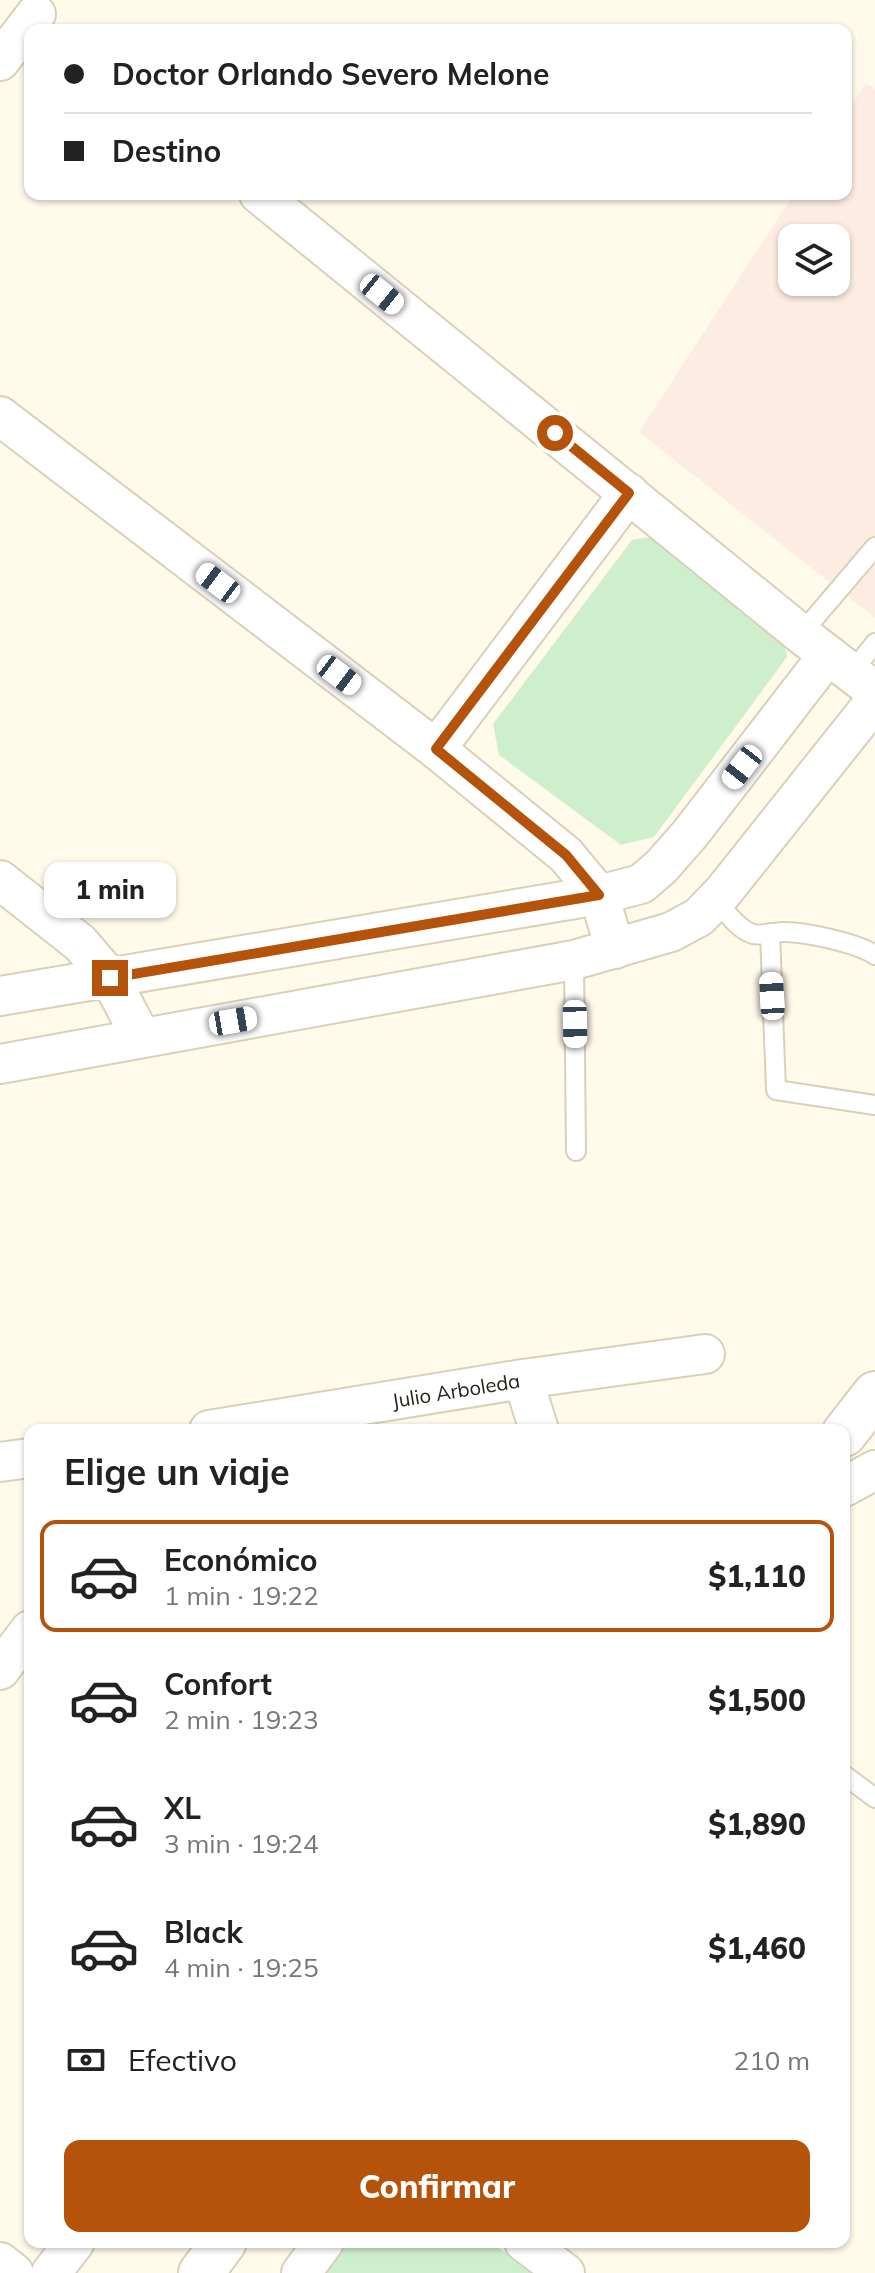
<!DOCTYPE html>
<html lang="es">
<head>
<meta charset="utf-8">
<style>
  :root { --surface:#fff; --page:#f2f2f2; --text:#222; --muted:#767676; --line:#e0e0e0; --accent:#b45309 }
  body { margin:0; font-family:Mulish,sans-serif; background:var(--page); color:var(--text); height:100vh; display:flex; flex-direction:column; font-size:30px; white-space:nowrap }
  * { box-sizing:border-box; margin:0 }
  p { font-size:26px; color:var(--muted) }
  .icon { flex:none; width:44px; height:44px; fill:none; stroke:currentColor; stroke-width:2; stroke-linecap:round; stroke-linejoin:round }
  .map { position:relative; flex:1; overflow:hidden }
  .panel { position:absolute; left:24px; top:1424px; width:826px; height:824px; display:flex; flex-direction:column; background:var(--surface); border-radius:16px; box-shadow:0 2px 6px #0004 }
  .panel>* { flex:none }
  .guide { position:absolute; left:24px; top:24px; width:828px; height:176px; border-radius:16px; box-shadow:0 2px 6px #0004; display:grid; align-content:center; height:176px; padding:0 40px; background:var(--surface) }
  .buttons { position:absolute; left:778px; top:224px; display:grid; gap:16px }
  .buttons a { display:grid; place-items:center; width:72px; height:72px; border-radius:16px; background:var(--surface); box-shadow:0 2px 6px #0004; font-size:40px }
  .end { position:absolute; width:36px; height:36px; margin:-18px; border:10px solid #b45309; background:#fff; box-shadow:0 0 0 4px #fff }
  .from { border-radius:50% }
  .bubble { position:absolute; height:56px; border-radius:16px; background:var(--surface); box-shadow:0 2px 6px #0004; font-size:26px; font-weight:800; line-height:56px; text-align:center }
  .car { position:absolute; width:24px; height:48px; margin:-24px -12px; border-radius:10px; box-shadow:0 0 6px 2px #0007; background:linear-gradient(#fff 24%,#345 0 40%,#fff 0 76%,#345 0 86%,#fff 0) }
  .guide b { display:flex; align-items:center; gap:28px; height:76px; font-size:30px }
  .guide b+b { border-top:2px solid var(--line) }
  .guide i { width:20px; height:20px; background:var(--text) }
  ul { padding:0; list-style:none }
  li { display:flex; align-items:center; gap:24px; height:112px; margin:0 16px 12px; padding:0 24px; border:4px solid transparent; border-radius:16px }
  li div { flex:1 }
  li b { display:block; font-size:30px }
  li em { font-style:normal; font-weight:800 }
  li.selected { border-color:var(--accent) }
  li>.icon { width:72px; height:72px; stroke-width:1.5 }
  h2 { padding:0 40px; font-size:36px; line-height:96px }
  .pay { display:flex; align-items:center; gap:20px; height:88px; padding:0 40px; font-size:30px }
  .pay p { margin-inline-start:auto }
  .action { display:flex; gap:16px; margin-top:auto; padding:16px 40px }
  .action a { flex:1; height:92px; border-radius:16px; background:var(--accent); color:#fff; font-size:32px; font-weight:800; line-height:92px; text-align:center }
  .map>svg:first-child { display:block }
  .industrial { fill:#fdece1; fill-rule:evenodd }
  .green { fill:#ceefcc }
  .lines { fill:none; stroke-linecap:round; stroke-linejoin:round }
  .service-casing { stroke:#d9d1b7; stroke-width:22 }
  .minor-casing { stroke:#d9d1b7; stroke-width:42 }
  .secondary-casing { stroke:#d9d1b7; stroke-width:48 }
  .service { stroke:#fff; stroke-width:18 }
  .minor { stroke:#fff; stroke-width:38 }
  .secondary { stroke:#fff; stroke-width:44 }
  .route { stroke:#b45309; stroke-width:10 }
  .labels { text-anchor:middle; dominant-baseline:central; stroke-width:7; stroke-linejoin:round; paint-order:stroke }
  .street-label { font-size:20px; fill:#252219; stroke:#fffaea }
</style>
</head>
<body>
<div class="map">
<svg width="875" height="2273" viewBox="0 0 875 2273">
  <rect width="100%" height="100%" fill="#fffaea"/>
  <path class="industrial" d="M866,83l9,6v529l-236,-186 155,-238h52v-80zM792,238h44v44h-44z"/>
  <path class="green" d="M656,536l127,96 4,25 -133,180 -33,8 -122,-90 -6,-31 139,-184z
    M346,2242h144l44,31h-211z"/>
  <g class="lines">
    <g class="service-casing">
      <path id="service" d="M801,634l74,-87
        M851,673l24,-30
        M716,900c10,11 21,29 37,34 8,2 22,-2 31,-2 22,0 73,11 91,23
        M770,933l6,157 99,15
        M574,960l2,191
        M844,1775l31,23"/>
    </g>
    <g class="minor-casing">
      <g id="minor">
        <path d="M0,61l36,-47"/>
        <path d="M259,194l542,440 74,57"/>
        <path d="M0,416l436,333 130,106 33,40 16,54"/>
        <path d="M436,749l193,-256"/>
        <path d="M0,880l80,63 30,35 31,59"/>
        <path d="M0,996l599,-101 42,-11 20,-17 29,-33 138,-179"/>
        <path d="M0,1064l574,-104 97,-28 28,-15 24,-25 152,-191"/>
        <path d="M523,1379l16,51"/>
        <path id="s1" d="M209,1430l314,-51 182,-25"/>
        <path d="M0,1462l30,-4"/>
        <path d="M844,1487l31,-17"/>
        <path d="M0,1670l30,-40"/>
        <path d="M524,2242l41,31"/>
        <path d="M0,2262l14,11"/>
        <path d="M51,2273l24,-31"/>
        <path d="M301,2273l23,-31"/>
      </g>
    </g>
    <g class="secondary-casing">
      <path id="secondary" d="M844,1434l31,-40
        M201,2273l23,-31"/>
    </g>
    <use href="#service" class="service"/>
    <use href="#minor" class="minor"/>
    <use href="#secondary" class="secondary"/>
  </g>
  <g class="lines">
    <path class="route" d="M110,978l489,-83 -33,-40 -130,-106 193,-256 -74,-60"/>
  </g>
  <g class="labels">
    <g class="street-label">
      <text stroke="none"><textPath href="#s1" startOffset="250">Julio Arboleda</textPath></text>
    </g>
  </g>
</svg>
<div class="buttons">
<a><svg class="icon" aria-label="layers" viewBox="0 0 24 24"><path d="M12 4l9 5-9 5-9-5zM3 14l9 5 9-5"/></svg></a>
</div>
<i class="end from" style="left:555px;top:433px"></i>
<i class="end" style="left:110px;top:978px"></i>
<div class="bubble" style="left:44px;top:862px;width:132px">1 min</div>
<i class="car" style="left:382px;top:294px;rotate:129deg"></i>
<i class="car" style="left:218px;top:583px;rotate:307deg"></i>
<i class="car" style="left:339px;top:675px;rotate:127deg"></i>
<i class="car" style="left:742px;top:767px;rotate:218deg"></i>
<i class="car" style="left:772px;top:996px;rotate:357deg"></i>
<i class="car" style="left:233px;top:1021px;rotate:80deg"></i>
<i class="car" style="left:575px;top:1024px;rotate:179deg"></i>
<div class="guide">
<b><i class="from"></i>Doctor Orlando Severo Melone</b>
<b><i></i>Destino</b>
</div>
<section class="panel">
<h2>Elige un viaje</h2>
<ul>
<li class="selected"><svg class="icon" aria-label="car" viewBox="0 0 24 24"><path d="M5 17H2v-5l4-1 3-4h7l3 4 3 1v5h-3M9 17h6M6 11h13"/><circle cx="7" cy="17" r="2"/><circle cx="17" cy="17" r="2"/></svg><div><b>Económico</b><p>1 min · 19:22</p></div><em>$1,110</em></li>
<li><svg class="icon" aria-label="car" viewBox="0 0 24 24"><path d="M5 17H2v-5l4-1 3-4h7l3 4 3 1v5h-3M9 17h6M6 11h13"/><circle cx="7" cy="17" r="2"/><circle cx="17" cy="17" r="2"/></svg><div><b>Confort</b><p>2 min · 19:23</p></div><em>$1,500</em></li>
<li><svg class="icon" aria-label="car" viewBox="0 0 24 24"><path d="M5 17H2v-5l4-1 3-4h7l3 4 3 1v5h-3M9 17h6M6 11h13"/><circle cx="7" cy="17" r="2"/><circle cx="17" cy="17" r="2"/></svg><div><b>XL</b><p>3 min · 19:24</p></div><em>$1,890</em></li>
<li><svg class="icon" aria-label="car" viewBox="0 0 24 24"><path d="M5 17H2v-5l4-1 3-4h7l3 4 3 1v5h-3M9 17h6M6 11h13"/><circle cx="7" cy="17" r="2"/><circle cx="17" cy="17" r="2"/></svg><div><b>Black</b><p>4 min · 19:25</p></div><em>$1,460</em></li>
</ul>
<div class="pay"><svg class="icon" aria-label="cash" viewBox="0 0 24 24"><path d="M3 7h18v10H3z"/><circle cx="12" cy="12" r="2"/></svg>Efectivo<p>210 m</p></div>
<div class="action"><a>Confirmar</a></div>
</section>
</div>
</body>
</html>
